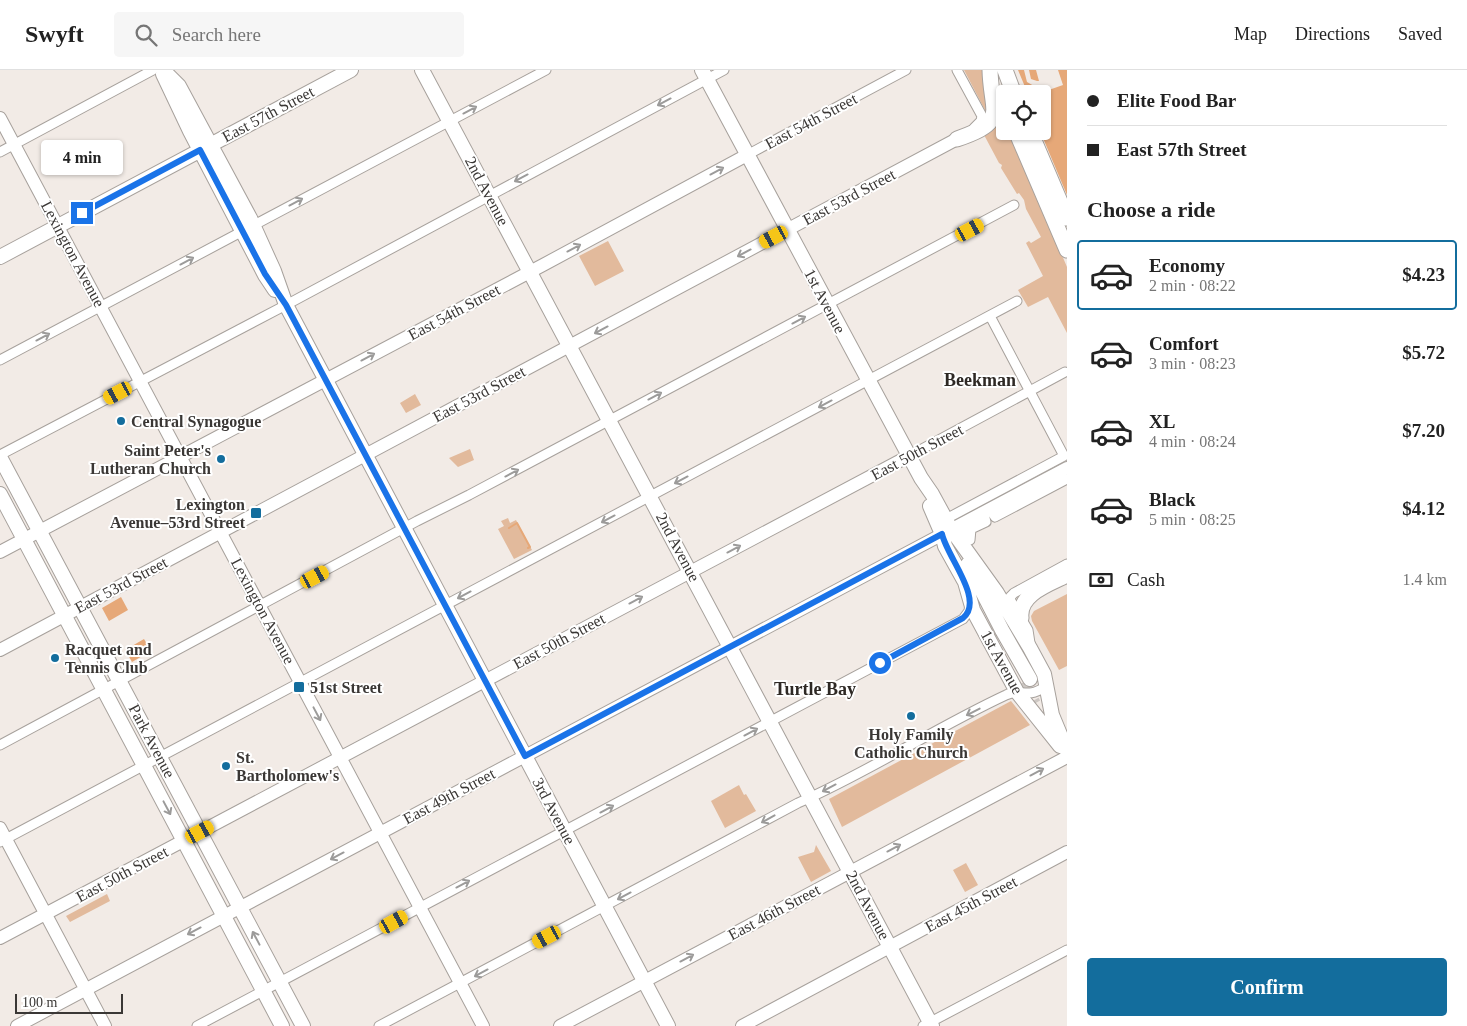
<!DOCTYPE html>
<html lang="en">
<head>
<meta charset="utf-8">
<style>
  :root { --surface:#fff; --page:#f6f6f6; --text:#222; --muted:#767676; --line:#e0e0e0; --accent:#136d9d }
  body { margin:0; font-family:Georgia,serif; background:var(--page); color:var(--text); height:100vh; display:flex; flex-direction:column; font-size:19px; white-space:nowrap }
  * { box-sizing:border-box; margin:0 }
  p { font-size:16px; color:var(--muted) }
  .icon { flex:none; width:28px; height:28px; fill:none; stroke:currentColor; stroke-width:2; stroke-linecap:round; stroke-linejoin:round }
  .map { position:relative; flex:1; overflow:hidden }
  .panel { display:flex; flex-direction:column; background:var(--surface); width:400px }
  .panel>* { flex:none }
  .guide { display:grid; align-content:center; height:110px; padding:0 20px; background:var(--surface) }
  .controls { position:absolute; left:996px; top:15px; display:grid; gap:10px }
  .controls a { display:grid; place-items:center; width:55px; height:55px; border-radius:5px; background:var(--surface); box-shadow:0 1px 4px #0004; font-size:25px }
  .scale { position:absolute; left:15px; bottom:12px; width:108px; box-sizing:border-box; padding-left:5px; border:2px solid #3a3735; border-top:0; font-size:14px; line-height:18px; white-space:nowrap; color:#3a3735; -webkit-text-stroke:4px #fff; paint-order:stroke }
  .end { position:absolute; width:22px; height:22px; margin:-11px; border:6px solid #1a73e8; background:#fff; box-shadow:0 0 0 2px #fff }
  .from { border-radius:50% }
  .bubble { position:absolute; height:35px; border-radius:5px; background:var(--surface); box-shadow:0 1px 4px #0004; font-size:16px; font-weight:800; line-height:35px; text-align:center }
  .car { position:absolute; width:15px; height:30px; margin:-15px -8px; border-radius:6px; box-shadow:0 0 4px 1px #0007; background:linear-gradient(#f5c518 24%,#345 0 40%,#f5c518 0 76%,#345 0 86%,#f5c518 0) }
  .guide b { display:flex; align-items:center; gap:18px; height:48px; font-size:19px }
  .guide b+b { border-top:1px solid var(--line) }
  .guide i { width:12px; height:12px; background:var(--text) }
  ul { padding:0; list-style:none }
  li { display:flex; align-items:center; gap:15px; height:70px; margin:0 10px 8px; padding:0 10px; border:2px solid transparent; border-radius:5px }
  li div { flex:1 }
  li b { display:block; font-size:19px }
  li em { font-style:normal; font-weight:800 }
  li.active { border-color:var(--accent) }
  li>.icon { width:45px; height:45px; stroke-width:1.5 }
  h2 { padding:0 20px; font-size:22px; line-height:60px }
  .pay { display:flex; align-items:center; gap:12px; height:55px; padding:0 20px; font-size:19px }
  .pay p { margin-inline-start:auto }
  .primary-button { display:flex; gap:10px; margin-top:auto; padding:10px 20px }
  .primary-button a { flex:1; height:58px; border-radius:5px; background:var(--accent); color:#fff; font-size:20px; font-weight:800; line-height:58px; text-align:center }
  header { display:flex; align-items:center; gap:30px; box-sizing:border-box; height:70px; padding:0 25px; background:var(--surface); border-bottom:1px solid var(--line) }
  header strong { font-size:24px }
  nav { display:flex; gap:28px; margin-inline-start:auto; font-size:18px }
  .search { width:350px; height:45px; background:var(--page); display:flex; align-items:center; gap:12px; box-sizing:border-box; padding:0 18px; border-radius:5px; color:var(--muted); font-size:19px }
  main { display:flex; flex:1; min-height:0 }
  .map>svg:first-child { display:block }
  .green { fill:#e2ba9c }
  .water { fill:#e6a878 }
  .pier { fill:#f2ebe6 }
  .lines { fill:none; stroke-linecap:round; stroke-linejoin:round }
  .stream { stroke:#e6a878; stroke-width:2 }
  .primary-tunnel { stroke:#cdc7c3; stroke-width:14; stroke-dasharray:14 7; stroke-linecap:butt }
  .street-casing { stroke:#a7a19c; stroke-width:11 }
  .secondary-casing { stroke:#a7a19c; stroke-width:14 }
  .primary-casing { stroke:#a7a19c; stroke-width:16 }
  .highway-casing { stroke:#a7a19c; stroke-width:17 }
  .street { stroke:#fff; stroke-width:9 }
  .secondary { stroke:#fff; stroke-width:12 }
  .primary { stroke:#fff; stroke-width:14 }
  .highway { stroke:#fff; stroke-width:15 }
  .oneway { stroke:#9c9b9a }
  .route { stroke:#1a73e8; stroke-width:6 }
  .poi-dot { fill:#136d9d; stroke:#fff; stroke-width:2 }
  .labels { text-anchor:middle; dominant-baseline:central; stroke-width:4; stroke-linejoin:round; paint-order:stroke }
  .street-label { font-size:16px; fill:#3a3735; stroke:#fff }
  .poi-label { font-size:16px; font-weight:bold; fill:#3a3735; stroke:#fff; text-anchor:start }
  .neighbourhood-label { font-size:18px; font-weight:bold; fill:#2e2925; stroke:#fff }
</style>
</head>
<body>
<header>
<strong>Swyft</strong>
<div class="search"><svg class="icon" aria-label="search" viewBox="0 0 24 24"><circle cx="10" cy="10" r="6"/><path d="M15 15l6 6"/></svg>Search here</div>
<nav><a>Map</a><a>Directions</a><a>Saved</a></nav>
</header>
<main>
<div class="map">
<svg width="1067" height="956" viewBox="0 0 1067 956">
  <rect width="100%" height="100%" fill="#f2ebe6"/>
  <path class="green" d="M964,0h18l7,21 -2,23z
    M1001,41l4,11v9h4l58,136v66l-19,-36 -20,10 -10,-17 25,-14 -17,-33 3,-2 2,2 10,-6 -15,-28 -2,-9 -5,-7 -2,1 -16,-26 1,-3 -3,-2 -16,-30z
    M608,171l16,30 -29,15 -16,-30z
    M415,324l6,11 -15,8 -6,-10z
    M470,379l4,11 -16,7 -9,-9z
    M508,448l2,5 6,-3 16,30 -18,9 -16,-30 6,-3 -3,-5z
    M1067,524v72l-8,4 -27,-49 -1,-5 3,-5z
    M1011,631l19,24 -188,102 -13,-28z
    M739,715l5,10 2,-1 10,17 -31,17 -14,-27z
    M816,775l15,26 -20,11 -13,-25 16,-5z
    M966,793l12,22 -13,7 -12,-22z
    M107,824l3,7 -40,21 -4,-6z"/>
  <path class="water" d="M1018,0h49v125l-27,-64h2v-37h-14z
    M121,527l7,13 -19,11 -7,-13z
    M144,569l7,12 -19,11 -7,-12z"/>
  <path class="pier" d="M1024,0h5l2,9 6,2h2l-3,-11h22l5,15 -20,7 -2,-6h-7l-7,-4z"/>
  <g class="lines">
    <path class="stream" d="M509,458l8,-5 13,24 -2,1"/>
    <path class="primary-tunnel" d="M1022,613l12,21"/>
    <g class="street-casing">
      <path id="street" d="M957,0l25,46 -1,5 -7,7
        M0,82l153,-82
        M747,85l159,-85
        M0,290l546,-290
        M0,385l286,-150 438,-235
        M909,386l156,-84
        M993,444l2,3 72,-38
        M985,448l1,4 -15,7 -1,11 -8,-7 1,-3z
        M946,449l118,-63 -74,-140
        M1030,573l-2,-13 -17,-29 -1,-4 4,-4 53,-29
        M0,675l417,-224 52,-26 545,-290
        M0,772l1017,-541
        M197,956l766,-407 6,-8 1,-8
        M379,956l419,-223c71,-31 137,-75 208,-108 8,-4 13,-2 22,-2 6,1 13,-4 18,-6
        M923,956l144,-76"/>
    </g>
    <g class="secondary-casing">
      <path id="secondary" d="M0,48l483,908
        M0,482l543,-287 204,-110
        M0,580l957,-511
        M0,758l105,198
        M0,868l909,-482
        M17,956l1050,-558
        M560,956l507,-269
        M742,956l325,-174"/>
    </g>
    <g class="primary-casing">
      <path id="primary" d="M163,0l16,16 71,132 24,53 12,34 382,721
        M422,0l510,956
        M702,0l219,408 11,16 19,35 46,64 33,55 14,26 8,41 15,36
        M163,4l27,57 75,144 10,15
        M0,187l351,-187
        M0,387l303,569
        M0,424l282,532
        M930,436l12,28 3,12 20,36 8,28 44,82 43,54
        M968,494l34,66 28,49"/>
    </g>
    <g class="highway-casing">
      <path id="highway" d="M1005,0l9,24
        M1016,61l51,119
        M1030,61l37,87
        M957,69c52,-18 34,-25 33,-69
        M1021,548c-3,-24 28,-34 46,-43"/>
    </g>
    <use href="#street" class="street"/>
    <use href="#secondary" class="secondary"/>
    <use href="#primary" class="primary"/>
    <use href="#highway" class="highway"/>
  </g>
  <defs><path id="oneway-shaft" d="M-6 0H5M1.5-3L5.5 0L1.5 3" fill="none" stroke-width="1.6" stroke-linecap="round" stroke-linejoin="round" transform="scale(1.25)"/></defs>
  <g class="oneway">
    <use href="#oneway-shaft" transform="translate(664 32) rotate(152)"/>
    <use href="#oneway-shaft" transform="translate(470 40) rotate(-28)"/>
    <use href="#oneway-shaft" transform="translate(717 101) rotate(-28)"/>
    <use href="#oneway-shaft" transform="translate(521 108) rotate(152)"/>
    <use href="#oneway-shaft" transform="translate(296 132) rotate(-28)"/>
    <use href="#oneway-shaft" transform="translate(574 178) rotate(-28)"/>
    <use href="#oneway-shaft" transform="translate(744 183) rotate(152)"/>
    <use href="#oneway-shaft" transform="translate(187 191) rotate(-28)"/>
    <use href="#oneway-shaft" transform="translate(799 250) rotate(-28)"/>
    <use href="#oneway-shaft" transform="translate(601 260) rotate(152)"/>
    <use href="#oneway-shaft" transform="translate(43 267) rotate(-28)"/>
    <use href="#oneway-shaft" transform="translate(368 287) rotate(-28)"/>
    <use href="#oneway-shaft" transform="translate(655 326) rotate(-28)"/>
    <use href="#oneway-shaft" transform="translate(825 334) rotate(152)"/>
    <use href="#oneway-shaft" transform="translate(512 403) rotate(-28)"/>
    <use href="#oneway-shaft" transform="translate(681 410) rotate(152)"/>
    <use href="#oneway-shaft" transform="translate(608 449) rotate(152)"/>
    <use href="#oneway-shaft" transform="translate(734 479) rotate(-28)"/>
    <use href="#oneway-shaft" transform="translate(464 525) rotate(152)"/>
    <use href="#oneway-shaft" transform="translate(636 530) rotate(-28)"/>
    <use href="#oneway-shaft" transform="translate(973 642) rotate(153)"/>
    <use href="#oneway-shaft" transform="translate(317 644) rotate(62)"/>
    <use href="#oneway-shaft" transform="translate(751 662) rotate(-28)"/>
    <use href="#oneway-shaft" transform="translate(1037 702) rotate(-28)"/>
    <use href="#oneway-shaft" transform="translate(829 718) rotate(152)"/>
    <use href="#oneway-shaft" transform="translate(167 738) rotate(62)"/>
    <use href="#oneway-shaft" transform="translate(607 739) rotate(-28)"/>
    <use href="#oneway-shaft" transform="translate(768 749) rotate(151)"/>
    <use href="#oneway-shaft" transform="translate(894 778) rotate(-28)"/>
    <use href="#oneway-shaft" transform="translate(337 786) rotate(152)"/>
    <use href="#oneway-shaft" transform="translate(463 814) rotate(-28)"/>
    <use href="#oneway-shaft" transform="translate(624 826) rotate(152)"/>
    <use href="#oneway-shaft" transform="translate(194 861) rotate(152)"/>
    <use href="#oneway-shaft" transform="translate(256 868) rotate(-118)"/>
    <use href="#oneway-shaft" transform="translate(687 888) rotate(-28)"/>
    <use href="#oneway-shaft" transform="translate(481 903) rotate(152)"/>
  </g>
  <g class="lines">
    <path class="route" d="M82,143l118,-63 65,124 21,31 239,451 417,-222c5,23 43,66 21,84l-83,45"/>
  </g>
  <g class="poi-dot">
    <circle cx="121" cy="351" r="5"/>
    <circle cx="221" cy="389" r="5"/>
    <rect x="250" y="437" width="12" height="12" rx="2.5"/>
    <circle cx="55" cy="588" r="5"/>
    <rect x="293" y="611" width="12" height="12" rx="2.5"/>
    <circle cx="911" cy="646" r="5"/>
    <circle cx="226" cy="696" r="5"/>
  </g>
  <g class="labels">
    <g class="street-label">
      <text transform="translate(268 44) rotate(-28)">East 57th Street</text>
      <text transform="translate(811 51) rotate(-28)">East 54th Street</text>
      <text transform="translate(487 121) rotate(62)">2nd Avenue</text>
      <text transform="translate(849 127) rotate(-28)">East 53rd Street</text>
      <text transform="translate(73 184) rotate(62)">Lexington Avenue</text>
      <text transform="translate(825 231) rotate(62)">1st Avenue</text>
      <text transform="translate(454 242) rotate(-28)">East 54th Street</text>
      <text transform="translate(479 324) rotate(-28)">East 53rd Street</text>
      <text transform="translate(917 382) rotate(-28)">East 50th Street</text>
      <text transform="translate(678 477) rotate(62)">2nd Avenue</text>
      <text transform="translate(121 515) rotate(-28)">East 53rd Street</text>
      <text transform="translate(263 541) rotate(62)">Lexington Avenue</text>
      <text transform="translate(559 571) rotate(-28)">East 50th Street</text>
      <text transform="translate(1002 592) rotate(61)">1st Avenue</text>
      <text transform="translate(152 671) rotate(62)">Park Avenue</text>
      <text transform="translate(449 726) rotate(-28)">East 49th Street</text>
      <text transform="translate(554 741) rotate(62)">3rd Avenue</text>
      <text transform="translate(122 804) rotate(-28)">East 50th Street</text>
      <text transform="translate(971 834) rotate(-28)">East 45th Street</text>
      <text transform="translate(868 835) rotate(62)">2nd Avenue</text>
      <text transform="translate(774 842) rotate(-28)">East 46th Street</text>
    </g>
    <g class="poi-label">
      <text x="131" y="351">Central Synagogue</text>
      <text x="211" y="380" text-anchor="end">Saint Peter's<tspan x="211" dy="18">Lutheran Church</tspan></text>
      <text x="245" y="434" text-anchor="end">Lexington<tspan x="245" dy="18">Avenue–53rd Street</tspan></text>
      <text x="65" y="579">Racquet and<tspan x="65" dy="18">Tennis Club</tspan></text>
      <text x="310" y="617">51st Street</text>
      <text x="911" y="664" text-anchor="middle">Holy Family<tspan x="911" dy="18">Catholic Church</tspan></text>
      <text x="236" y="687">St.<tspan x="236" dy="18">Bartholomew's</tspan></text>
    </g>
    <g class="neighbourhood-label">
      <text x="980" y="310">Beekman</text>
      <text x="815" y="619">Turtle Bay</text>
    </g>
  </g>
</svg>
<div class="controls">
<a><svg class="icon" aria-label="locate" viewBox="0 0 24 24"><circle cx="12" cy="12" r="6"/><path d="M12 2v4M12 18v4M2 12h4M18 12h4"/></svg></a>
</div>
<div class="scale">100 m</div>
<i class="end from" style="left:880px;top:593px"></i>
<i class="end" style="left:82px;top:143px"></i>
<div class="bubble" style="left:41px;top:70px;width:82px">4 min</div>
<i class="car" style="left:970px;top:160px;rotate:62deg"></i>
<i class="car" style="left:774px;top:167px;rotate:242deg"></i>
<i class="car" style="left:118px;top:323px;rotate:242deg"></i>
<i class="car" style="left:315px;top:507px;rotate:62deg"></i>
<i class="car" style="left:200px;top:762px;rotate:62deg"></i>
<i class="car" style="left:394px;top:852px;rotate:61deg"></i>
<i class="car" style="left:547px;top:867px;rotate:242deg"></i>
</div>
<section class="panel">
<div class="guide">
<b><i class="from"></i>Elite Food Bar</b>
<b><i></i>East 57th Street</b>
</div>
<h2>Choose a ride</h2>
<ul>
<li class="active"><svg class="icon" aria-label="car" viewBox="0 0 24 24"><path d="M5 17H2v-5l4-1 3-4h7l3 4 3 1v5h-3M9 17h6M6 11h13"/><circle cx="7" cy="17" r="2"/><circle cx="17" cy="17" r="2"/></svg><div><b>Economy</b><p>2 min · 08:22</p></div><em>$4.23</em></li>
<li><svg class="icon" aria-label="car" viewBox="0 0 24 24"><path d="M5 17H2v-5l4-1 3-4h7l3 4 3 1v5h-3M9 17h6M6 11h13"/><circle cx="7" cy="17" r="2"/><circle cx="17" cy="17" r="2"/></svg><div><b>Comfort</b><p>3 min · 08:23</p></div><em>$5.72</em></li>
<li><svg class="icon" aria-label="car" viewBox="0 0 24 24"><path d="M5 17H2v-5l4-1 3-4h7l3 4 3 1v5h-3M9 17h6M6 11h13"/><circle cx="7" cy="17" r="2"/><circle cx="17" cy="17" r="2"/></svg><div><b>XL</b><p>4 min · 08:24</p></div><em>$7.20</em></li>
<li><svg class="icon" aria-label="car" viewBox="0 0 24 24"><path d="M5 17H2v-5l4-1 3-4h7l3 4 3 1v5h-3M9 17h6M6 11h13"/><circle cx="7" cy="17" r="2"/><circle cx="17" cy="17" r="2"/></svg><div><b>Black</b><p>5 min · 08:25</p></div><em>$4.12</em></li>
</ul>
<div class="pay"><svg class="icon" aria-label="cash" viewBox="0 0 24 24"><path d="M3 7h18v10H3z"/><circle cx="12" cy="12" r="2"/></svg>Cash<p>1.4 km</p></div>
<div class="primary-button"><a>Confirm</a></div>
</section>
</main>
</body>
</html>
